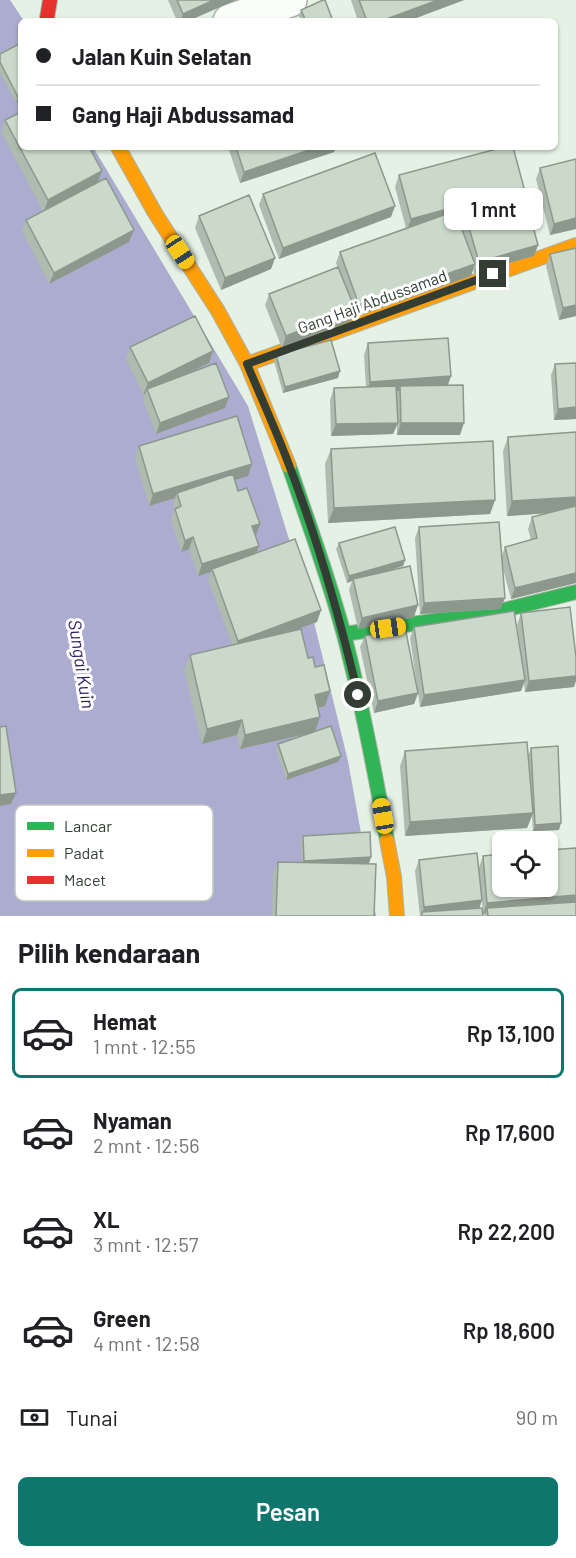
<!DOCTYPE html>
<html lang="id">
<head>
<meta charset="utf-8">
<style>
  :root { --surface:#fff; --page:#f6f6f6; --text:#202124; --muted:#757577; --line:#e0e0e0; --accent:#0f766e }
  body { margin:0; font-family:Barlow,sans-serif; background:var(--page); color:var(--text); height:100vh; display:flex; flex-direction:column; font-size:22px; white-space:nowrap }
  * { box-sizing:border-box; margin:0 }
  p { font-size:20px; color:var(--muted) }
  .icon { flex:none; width:33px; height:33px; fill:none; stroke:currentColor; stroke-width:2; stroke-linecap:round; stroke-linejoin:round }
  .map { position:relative; height:916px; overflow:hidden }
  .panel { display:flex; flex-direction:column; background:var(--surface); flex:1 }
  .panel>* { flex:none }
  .hud { position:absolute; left:18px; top:18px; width:540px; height:132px; border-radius:9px; box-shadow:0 2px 4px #0004; display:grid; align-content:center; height:132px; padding:0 18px; background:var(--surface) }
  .tools { position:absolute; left:492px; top:831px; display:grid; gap:12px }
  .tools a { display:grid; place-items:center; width:66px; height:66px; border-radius:9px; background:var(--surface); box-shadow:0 2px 4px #0004; font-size:30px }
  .end { position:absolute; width:27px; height:27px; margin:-14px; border:8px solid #343d34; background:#fff; box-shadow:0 0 0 3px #fff }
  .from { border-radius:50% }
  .bubble { position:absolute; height:42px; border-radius:9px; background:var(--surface); box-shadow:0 2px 4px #0004; font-size:20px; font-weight:600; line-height:42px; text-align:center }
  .car { position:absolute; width:18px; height:36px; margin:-18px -9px; border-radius:8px; box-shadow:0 0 4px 2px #0007; background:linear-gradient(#f5c518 24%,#345 0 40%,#f5c518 0 76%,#345 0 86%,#f5c518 0) }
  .hud b { display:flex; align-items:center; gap:21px; height:57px; font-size:22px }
  .hud b+b { border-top:2px solid var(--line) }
  .hud i { width:15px; height:15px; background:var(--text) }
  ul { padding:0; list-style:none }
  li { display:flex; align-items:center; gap:18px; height:90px; margin:0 12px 9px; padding:0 6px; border:3px solid transparent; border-radius:9px }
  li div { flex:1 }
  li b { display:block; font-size:22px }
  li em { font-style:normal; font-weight:600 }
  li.on { border-color:var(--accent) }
  li>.icon { width:54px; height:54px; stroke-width:1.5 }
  h2 { padding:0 18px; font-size:27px; line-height:72px }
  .pay { display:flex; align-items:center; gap:15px; height:66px; padding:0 18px; font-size:22px }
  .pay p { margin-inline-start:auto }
  .primary-button { display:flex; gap:12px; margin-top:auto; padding:12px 18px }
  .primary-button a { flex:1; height:69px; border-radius:9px; background:var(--accent); color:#fff; font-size:24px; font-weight:600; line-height:69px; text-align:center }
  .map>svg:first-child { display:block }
  .water { fill:#abacd0 }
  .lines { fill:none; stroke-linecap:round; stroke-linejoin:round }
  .street-casing { stroke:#a9b3a9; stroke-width:36 }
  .fast-casing { stroke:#a9b3a9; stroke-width:16 }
  .slow-casing { stroke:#a9b3a9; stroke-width:16 }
  .jam-casing { stroke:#a9b3a9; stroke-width:16 }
  .street { stroke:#fbfdfb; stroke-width:33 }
  .fast { stroke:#30b455; stroke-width:14 }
  .slow { stroke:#ff9f0a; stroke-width:14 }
  .jam { stroke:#e5322d; stroke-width:14 }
  .wall { fill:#aebbae; fill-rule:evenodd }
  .shaded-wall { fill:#8d988d }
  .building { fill:#cad9ca; stroke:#8d988d; stroke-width:1.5 }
  .route { stroke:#343d34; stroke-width:8 }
  .labels { text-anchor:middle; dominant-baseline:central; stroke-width:6; stroke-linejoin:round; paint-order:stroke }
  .street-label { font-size:16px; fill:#343d34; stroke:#fff }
  .water-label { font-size:18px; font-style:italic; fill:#2a1d60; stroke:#fff }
  .key { fill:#fff; stroke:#c2c5c2; stroke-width:1.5 }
  .key-label { font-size:16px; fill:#343d34 }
</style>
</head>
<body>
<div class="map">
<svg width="576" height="916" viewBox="0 0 576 916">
  <rect width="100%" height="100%" fill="#e4f1e4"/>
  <path class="water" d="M0,0h10l14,21h-3v126h72l155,259 64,208 36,147 28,155h-376z"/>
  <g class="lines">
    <g class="street-casing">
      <path id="street" d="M230,21l60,-21"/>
    </g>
    <g class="fast-casing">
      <path id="fast" d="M289,466c19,56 40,112 55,169 18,68 31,137 43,205
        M344,634l156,-23 76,-19"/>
    </g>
    <g class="slow-casing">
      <path id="slow" d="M118,147l37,66 63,98 29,53 42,102
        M247,364l329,-119
        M387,840l7,37 3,39"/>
    </g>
    <g class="jam-casing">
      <path id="jam" d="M48,21l-1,-3 3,-18"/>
    </g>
    <use href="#street" class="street"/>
    <use href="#fast" class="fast"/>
    <use href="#slow" class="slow"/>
    <use href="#jam" class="jam"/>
  </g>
  <path class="wall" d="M168,0h68l-48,21h-11z
    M351,0h113l-56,21h-50z
    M301,10l32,11h-32l-2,-5z
    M0,54l21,46 -5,3 -16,-30z
    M5,120l93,62 31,60 -80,42 -27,-53 4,-11 17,-9 -42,-79z
    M228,147h108l-2,5 -94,31z
    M576,159v70l-26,6 -14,-56 4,-11z
    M399,175l125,13 -3,10 17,47 -4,11 -60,17 -1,-4 -2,7 -116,41 -2,-4 -2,8 -69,27 -17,-43 4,-11 69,-26 -2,-5 4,-11 66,-24 -11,-41zM464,215l-3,10 -3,-9z
    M263,194l128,23 -112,42 -20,-54z
    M199,216l76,42 -4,11 -50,21 -26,-62z
    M550,254l26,62 -17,4 -13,-54z
    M368,343l80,42 12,50h-63v-10l-4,9 -62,2 -1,-36 4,-12 32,-1 -2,-32z
    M130,347l83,4 -4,12 -26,12 46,22 -4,11 -69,26 -13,-34 2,-6 -2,1 -17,-36z
    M276,355l62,23 -55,15 -9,-32z
    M576,363v56l-22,1 -3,-45 4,-11z
    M576,432v151l-65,16 -9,-34 3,33 -5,11 -80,5 -5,-76 4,-11 83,28 3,-8 26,-7 -3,-11 4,-12 18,-4 -43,3 -4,-65 5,-14z
    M139,446l109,30 -13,3 24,67 -3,7 65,57 -4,12 -28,10 26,35 15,24 -5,15 -7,2 2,9 -5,15 -75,17 -3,-14 -35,9 -18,-74 6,-15 42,-10 -24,-65 3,-8 -13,4 -9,-27 -8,3 -10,-32 3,-10 -1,-6 2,-6 -26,8 -14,-48z
    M331,449l164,51 -5,14 -162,9 -3,-59z
    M339,543l66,17 -2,6 -20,6 31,45 -56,12 -9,-39 3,-9 -5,2 -11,-34z
    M521,613l53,74 -49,5 -1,-9 -3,8 -101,16 -2,-14 -4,11 -40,9 -14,-66 5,-11 52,50 -7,-48 4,-11 106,18 -3,-20z
    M278,744l63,12 -3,6 -52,18 -10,-30z
    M531,748l28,82 -26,1 -1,-15 -5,12 -122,8 -5,-70 5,-15 124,3z
    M303,836l68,21 -2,6 -14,1 19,52h-102l1,-43 5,-11 24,1 -2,-21z
    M483,856l93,60h-92l1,-2h-2l-1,-13 -3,7 4,8h-63l-5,-45 4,-11 60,7z"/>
  <path class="shaded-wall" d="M214,0h22l-48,21h-7l2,-7z
    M438,0h26l-56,21h-27z
    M21,95v5l-5,3 2,-6z
    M318,147h18l-2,5 -94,31 4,-11z
    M102,171l-4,11 -54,29 4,-11z
    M524,188l-4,11 -113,31 4,-11z
    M395,206l-4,11 -112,42 4,-11z
    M576,218v11l-26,6 4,-11z
    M134,230l-5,12 -80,42 5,-11z
    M538,245l-4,11 -60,17 5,-11z
    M275,258l-4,11 -50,21 4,-12z
    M475,264l-4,12 -116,41 4,-12z
    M576,305v11l-17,4 4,-12z
    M355,309l-4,12 -69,27 4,-12z
    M213,351l-4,12 -61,29 -1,-3 -2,5 -2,1 5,-12z
    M340,371l-2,7 -55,15 2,-6z
    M451,376l-4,12 -47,-2 -1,5 -33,2 4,-11z
    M229,397l-4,11 -69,26 4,-11z
    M576,407v12l-22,1 4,-11z
    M398,423l-5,11 -62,2 5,-12z
    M401,423h63l-4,12h-63z
    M252,464l-4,12 -70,21 -1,-4 -2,5 -26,8 4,-12z
    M576,497v14l-69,5 5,-15z
    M495,500l-5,14 -162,9 6,-15z
    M260,524l-4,11 -4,-9z
    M193,537l-4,12 -8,3 4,-11z
    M259,546l-4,11 -43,12 -1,3 -13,4 4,-12z
    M405,560l-2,6 -49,15 -1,-2 -1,2 -5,2 2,-7z
    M576,573v10l-65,16 4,-11z
    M505,598l-5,11 -80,5 4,-11z
    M418,605l-4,12 -56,12 4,-11z
    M321,610l-4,12 -83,30 4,-11z
    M576,676v5l-2,6 -49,5 4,-11z
    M525,680l-4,11 -101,16 4,-12z
    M330,691l-5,15 -15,4 5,-15z
    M418,693l-4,11 -40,9 4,-12z
    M320,717l-5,15 -75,17 5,-14z
    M242,720l-5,15 -35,9 5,-15z
    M341,756l-3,6 -52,18 2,-6z
    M16,793l-5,11 -11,2v-11z
    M533,813l-6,15 -122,8 5,-14z
    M561,823l-2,7 -26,1 2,-6z
    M371,857l-2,6 -67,4 2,-6z
    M576,895v11l-89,2 -2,6h-2l4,-11z
    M482,900l-4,12 -56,2 2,-7z"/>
  <path class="building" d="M177,0h37l-31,14z
    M323,0h2l8,21h-27l-5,-11z
    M359,0h79l-57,21h-14z
    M21,43v52l-3,2 -18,-35v-8z
    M21,112v35h68l13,24 -54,29 -43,-80z
    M236,147h82l-74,25z
    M504,147h9l11,41 -113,31 -12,-44z
    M375,153l20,53 -112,42 -20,-54z
    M576,159v59l-22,6 -14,-56z
    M106,178l28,52 -80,43 -28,-53z
    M249,195l26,63 -50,20 -26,-62z
    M525,197l13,48 -59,17 -14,-48z
    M455,211l20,53 -116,41 -19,-53z
    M576,248v57l-13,3 -13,-54z
    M338,267l17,42 -69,27 -17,-42z
    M195,316l18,35 -65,32 -18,-36z
    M448,338l3,38 -81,6 -2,-39z
    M331,340l9,31 -55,16 -9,-32z
    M216,363l13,34 -69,26 -13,-34z
    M576,363v44l-18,2 -3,-45z
    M463,385l1,38h-63l-1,-37z
    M396,386l2,37 -62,1 -2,-36z
    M237,416l15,48 -99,30 -14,-48z
    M576,432v65l-64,4 -4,-64z
    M493,441l2,59 -161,8 -3,-59z
    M233,474l5,17 9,-3 13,36 -8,2 7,20 -57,18 -9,-27 -8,4 -10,-32 6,-3 -4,-13z
    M576,506v67l-61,15 -10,-41 32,-9 -5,-21z
    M499,522l6,76 -81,5 -5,-76z
    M395,527l10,33 -56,16 -10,-33z
    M295,539l26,71 -83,31 -26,-72z
    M410,566l8,39 -56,13 -9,-39z
    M570,607l6,50v19l-47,5 -8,-68z
    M514,611l11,69 -101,15 -10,-68z
    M405,627l13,66 -40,8 -13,-65z
    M301,629l7,29 5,-1 2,10 9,-2 6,26 -15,4 5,22 -75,18 -3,-15 -35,9 -17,-74z
    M6,726l10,67 -16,2v-68z
    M331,726l10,30 -53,18 -10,-30z
    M527,742l6,71 -123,9 -5,-71z
    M558,746l3,77 -26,2 -4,-77z
    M370,832l1,25 -67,4 -1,-25z
    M576,848v47l-89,8 -4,-47 19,-2v32h46v-36z
    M477,853l5,47 -58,7 -5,-47z
    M278,862l98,2 -2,52h-98z
    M576,902v14h-88l-1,-8z
    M482,908l1,8h-61v-4z"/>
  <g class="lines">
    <path class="route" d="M358,695c-19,-81 -42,-161 -72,-238 -12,-31 -26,-62 -39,-93l246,-90"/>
  </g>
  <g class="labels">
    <g class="street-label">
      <text transform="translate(372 301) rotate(-20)">Gang Haji Abdussamad</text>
    </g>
    <g class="water-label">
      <text transform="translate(82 664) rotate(81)">Sungai Kuin</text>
    </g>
  </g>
  <rect x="15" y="805" width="198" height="96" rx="9" class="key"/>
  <rect x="27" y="822" width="27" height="8" fill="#30b455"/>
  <rect x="27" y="849" width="27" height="8" fill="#ff9f0a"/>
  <rect x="27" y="876" width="27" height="8" fill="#e5322d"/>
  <g class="key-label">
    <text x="64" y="832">Lancar</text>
    <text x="64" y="859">Padat</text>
    <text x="64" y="886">Macet</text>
  </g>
</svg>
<div class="tools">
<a><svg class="icon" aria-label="locate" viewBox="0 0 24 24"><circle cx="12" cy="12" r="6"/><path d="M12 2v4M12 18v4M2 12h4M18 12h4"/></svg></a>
</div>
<i class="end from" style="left:358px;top:695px"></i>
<i class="end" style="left:493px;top:274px"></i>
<div class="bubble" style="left:444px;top:188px;width:99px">1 mnt</div>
<i class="car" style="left:180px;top:252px;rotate:147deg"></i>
<i class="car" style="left:388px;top:628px;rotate:82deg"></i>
<i class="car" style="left:383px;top:816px;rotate:350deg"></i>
<div class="hud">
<b><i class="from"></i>Jalan Kuin Selatan</b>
<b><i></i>Gang Haji Abdussamad</b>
</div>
</div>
<section class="panel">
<h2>Pilih kendaraan</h2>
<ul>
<li class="on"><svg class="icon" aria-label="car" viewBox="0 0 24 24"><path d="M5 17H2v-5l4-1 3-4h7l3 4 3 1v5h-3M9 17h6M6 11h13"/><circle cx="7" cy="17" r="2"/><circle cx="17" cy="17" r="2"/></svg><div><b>Hemat</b><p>1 mnt · 12:55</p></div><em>Rp 13,100</em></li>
<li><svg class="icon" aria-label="car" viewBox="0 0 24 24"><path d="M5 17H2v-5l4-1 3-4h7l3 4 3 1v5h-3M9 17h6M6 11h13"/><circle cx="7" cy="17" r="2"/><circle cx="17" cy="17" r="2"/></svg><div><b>Nyaman</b><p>2 mnt · 12:56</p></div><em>Rp 17,600</em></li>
<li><svg class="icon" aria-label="car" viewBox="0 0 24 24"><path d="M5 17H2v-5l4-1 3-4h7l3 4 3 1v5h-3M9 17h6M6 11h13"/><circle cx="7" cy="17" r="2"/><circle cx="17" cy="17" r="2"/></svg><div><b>XL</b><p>3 mnt · 12:57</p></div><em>Rp 22,200</em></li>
<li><svg class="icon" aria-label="car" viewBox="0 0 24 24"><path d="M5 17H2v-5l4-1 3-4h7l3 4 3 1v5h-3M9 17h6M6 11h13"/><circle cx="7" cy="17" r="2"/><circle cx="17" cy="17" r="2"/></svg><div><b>Green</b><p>4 mnt · 12:58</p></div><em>Rp 18,600</em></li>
</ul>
<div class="pay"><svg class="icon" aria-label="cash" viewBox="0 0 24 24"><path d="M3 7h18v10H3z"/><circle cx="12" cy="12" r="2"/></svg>Tunai<p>90 m</p></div>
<div class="primary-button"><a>Pesan</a></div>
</section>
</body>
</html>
